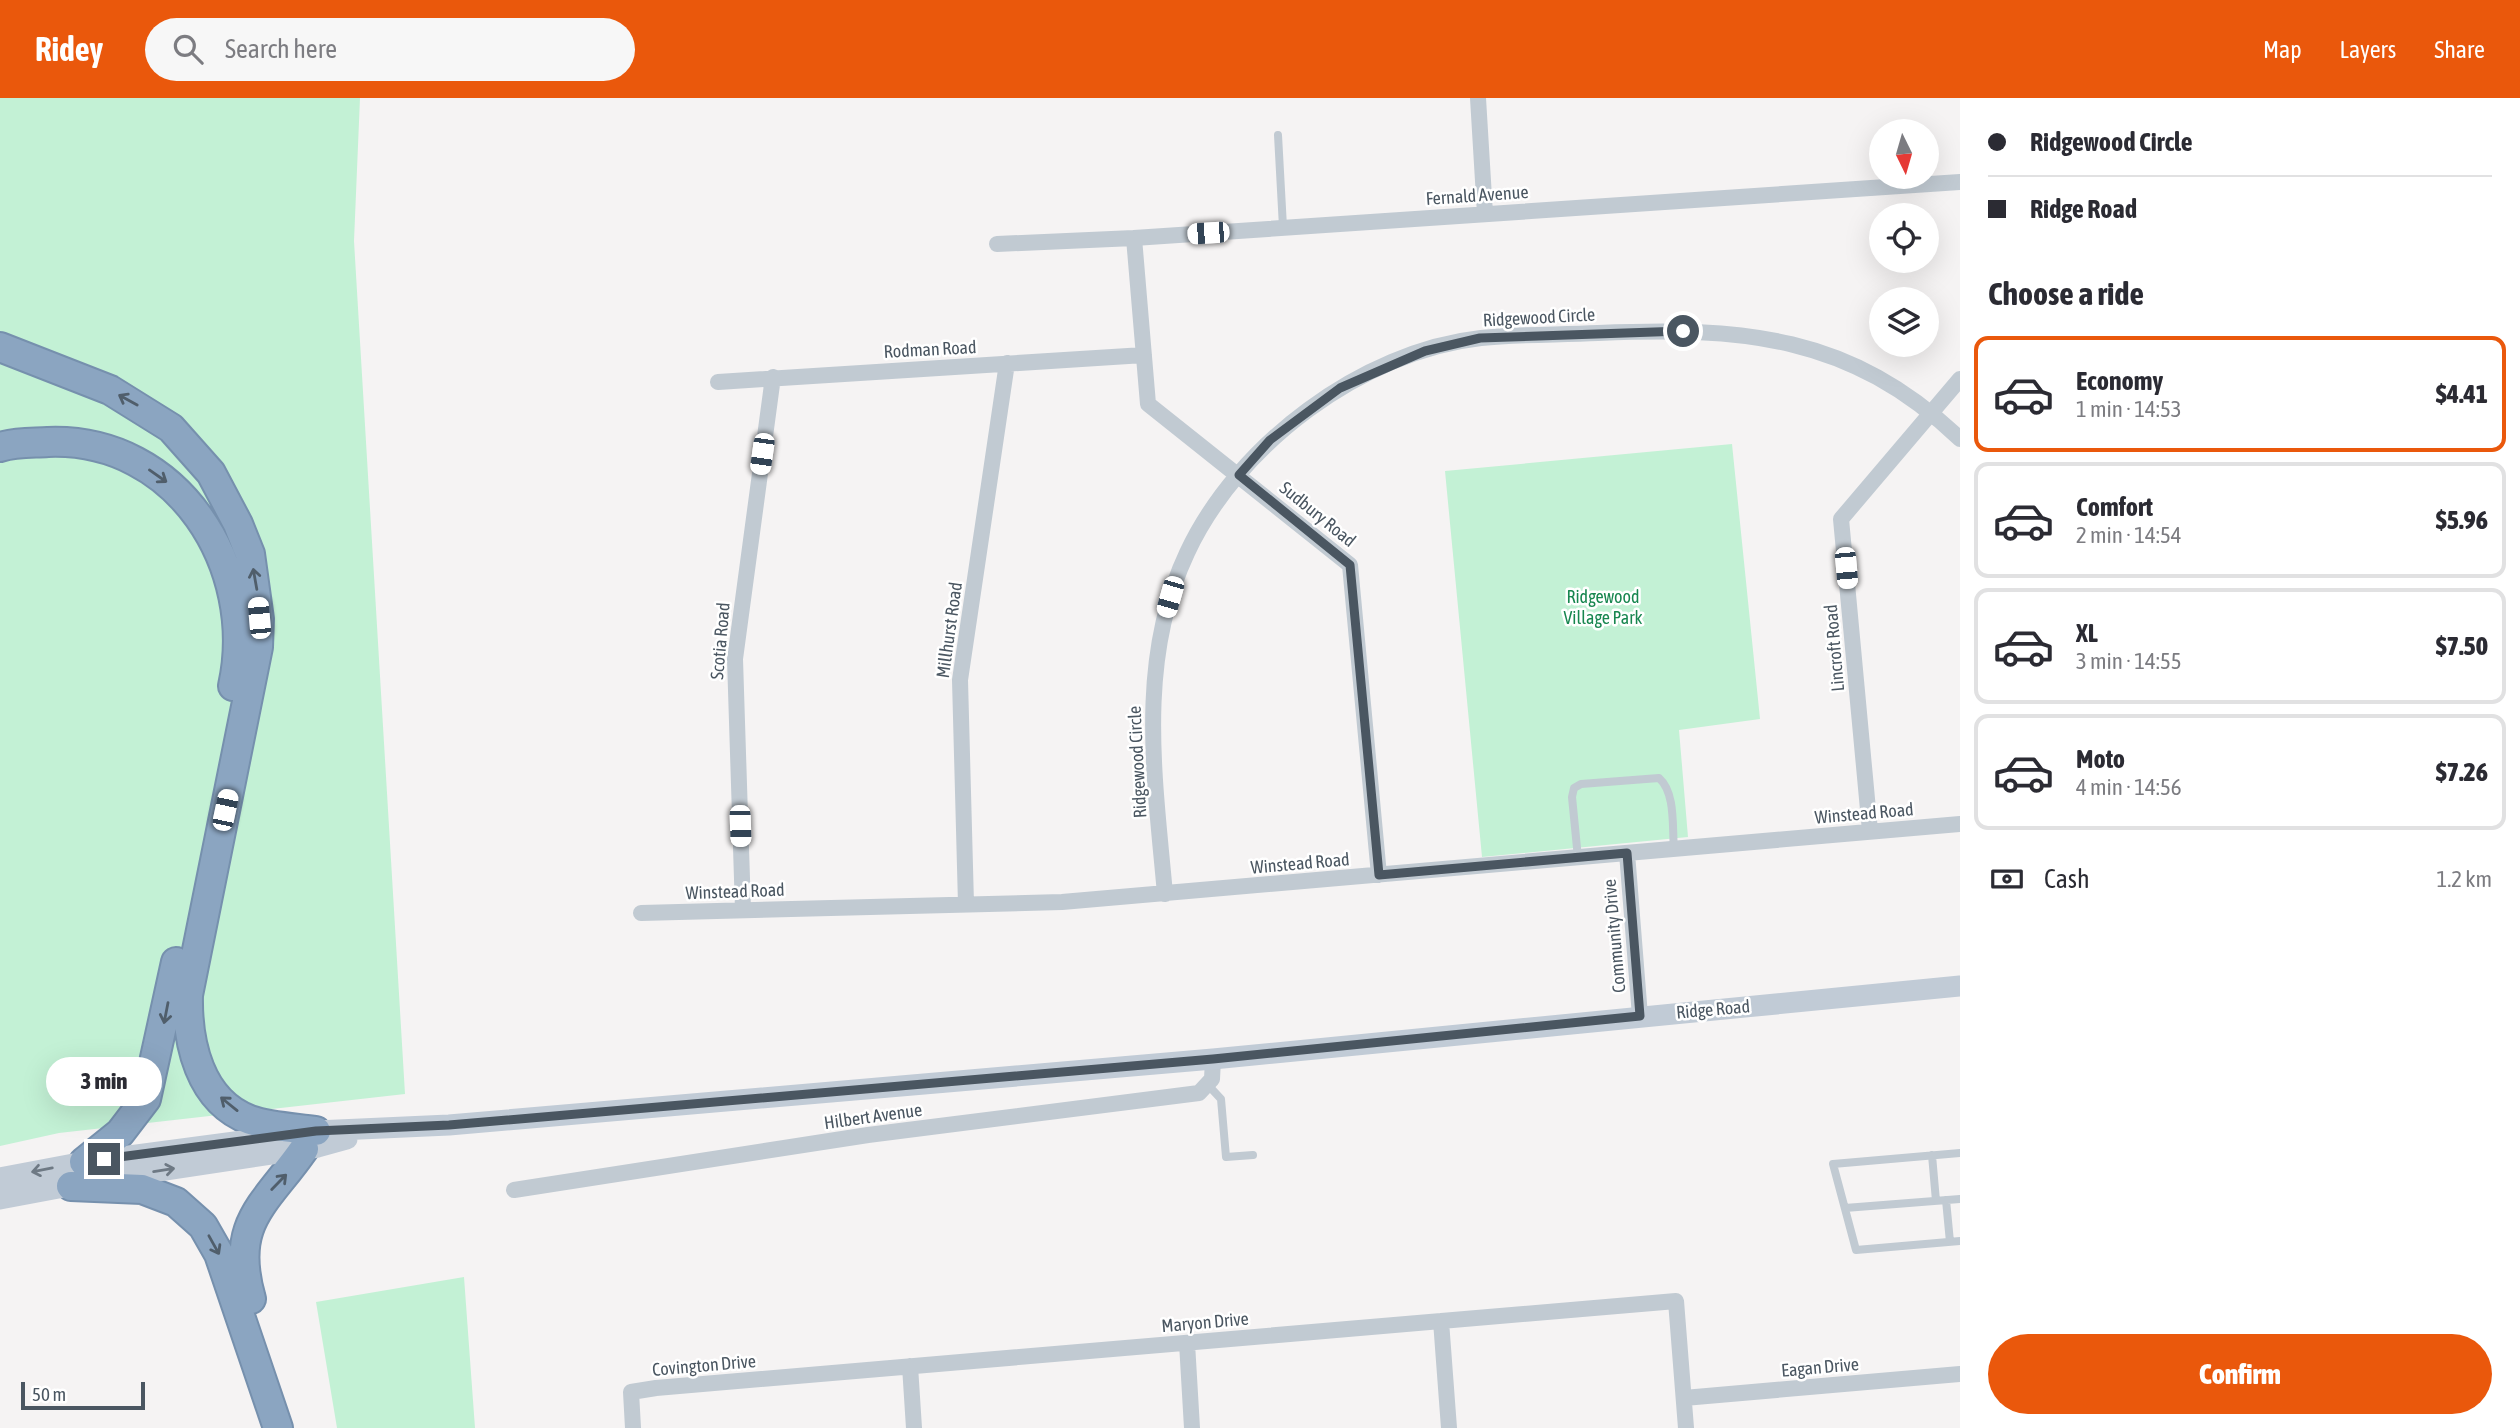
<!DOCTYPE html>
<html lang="en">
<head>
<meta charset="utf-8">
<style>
  :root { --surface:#fff; --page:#f7f7f7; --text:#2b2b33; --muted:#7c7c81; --line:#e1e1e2; --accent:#ea580c }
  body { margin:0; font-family:"Asap Condensed",sans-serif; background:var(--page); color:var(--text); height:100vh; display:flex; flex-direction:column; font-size:26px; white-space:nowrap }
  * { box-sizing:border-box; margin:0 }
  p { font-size:23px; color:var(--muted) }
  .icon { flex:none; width:38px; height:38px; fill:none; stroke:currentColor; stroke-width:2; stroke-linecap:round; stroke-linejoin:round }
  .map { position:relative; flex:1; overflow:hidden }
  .drawer { display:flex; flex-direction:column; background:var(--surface); width:560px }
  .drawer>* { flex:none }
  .hud { display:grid; align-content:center; height:154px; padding:0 28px; background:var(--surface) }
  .needle { width:46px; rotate:175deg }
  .tools { position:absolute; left:1869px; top:21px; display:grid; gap:14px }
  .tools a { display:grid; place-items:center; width:70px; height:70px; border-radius:50%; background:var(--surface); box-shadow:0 7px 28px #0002; font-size:35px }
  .scale { position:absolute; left:21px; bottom:18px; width:124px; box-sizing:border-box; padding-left:7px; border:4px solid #4a5661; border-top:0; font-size:19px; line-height:24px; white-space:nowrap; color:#4a5661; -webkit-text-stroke:5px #fff; paint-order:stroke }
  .end { position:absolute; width:32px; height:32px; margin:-16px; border:9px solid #4a5661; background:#fff; box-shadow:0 0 0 4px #fff }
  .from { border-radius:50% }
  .bubble { position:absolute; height:49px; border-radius:24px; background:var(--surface); box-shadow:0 7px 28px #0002; font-size:23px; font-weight:800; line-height:49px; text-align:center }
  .car { position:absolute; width:21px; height:42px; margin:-21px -10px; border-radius:9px; box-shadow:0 0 5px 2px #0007; background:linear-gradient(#fff 24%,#345 0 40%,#fff 0 76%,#345 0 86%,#fff 0) }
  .hud b { display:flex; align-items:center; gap:24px; height:66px; font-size:26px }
  .hud b+b { border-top:2px solid var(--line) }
  .hud i { width:18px; height:18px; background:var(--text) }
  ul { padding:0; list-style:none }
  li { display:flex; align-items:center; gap:21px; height:116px; margin:0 14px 10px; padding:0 14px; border:4px solid var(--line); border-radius:14px }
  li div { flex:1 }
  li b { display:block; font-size:26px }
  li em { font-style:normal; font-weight:800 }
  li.current { border-color:var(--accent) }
  li>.icon { width:63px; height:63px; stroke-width:1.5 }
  h2 { padding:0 28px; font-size:32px; line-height:84px }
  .pay { display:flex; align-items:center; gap:18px; height:77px; padding:0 28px; font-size:26px }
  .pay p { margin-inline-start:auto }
  .action { display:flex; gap:14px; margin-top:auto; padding:14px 28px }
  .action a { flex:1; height:80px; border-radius:42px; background:var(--accent); color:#fff; font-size:28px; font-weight:800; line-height:80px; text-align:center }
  header { display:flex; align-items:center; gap:42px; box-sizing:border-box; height:98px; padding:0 35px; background:var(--accent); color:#fff }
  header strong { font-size:33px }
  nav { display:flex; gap:38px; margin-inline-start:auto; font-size:24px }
  .search { width:490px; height:63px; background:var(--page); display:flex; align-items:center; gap:18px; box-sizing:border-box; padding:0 24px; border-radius:38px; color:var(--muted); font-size:26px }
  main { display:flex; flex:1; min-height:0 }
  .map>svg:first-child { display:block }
  .green { fill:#c3f1d5 }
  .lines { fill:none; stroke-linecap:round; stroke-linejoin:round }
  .highway-casing { stroke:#7690ad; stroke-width:32 }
  .lane { stroke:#c1cad2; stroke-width:8 }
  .street { stroke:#c1cad2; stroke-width:16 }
  .secondary { stroke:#c1cbd6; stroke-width:21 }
  .highway { stroke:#8ba5c1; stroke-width:28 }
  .oneway { stroke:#505e6b }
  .oneway2 { stroke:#6e7984 }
  .route { stroke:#4a5661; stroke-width:9 }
  .labels { text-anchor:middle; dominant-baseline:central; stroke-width:5; stroke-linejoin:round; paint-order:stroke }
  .street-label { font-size:18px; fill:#4a5661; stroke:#fff }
  .park-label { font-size:18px; fill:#17864f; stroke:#fff }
</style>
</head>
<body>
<header>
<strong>Ridey</strong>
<div class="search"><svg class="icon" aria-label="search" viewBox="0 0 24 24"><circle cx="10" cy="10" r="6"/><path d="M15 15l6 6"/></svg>Search here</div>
<nav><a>Map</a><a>Layers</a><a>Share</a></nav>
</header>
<main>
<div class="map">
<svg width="1960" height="1330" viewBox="0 0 1960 1330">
  <rect width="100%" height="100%" fill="#f5f3f3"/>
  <path class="green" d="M0,0h360l-6,143 51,853 -346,39 -59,13z
    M1732,346l28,275 -81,11 9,107 -206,20 -37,-386z
    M464,1179l11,151h-138l-21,-126z"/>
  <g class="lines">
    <g class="highway-casing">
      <path id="highway" d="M0,249l110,43 61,38 40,45 27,51 12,30 9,65 -1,28 -70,348c-1,47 11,106 62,125 20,7 45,8 66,11
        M0,349c15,-5 32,-4 48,-5 130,-5 211,125 185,244
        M84,1064l36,-29 26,-34 30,-137
        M71,1088l71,3 34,13 27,24 16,28 59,174
        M251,1201c-22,-77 14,-94 53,-150"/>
    </g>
    <path class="lane" d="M1278,37l5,92
      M1578,760l-6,-61 2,-9 7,-4 78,-6c17,15 13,50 15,71
      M1208,987l13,14 5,58 27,-2
      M1960,1055l-127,11 23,86 104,-9
      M1932,1057l4,46
      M1946,1102l4,42
      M1845,1110l115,-9"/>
    <path class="street" d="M1478,0l7,116
      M1134,140l14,166 202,161 29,310
      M997,146l137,-6 826,-56
      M718,284l426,-27
      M1870,733l-29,-312 119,-140
      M1627,755l13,163
      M1165,796c-10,-114 -29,-233 22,-341 50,-108 175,-202 294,-215 38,-4 78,-3 117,-5 144,-6 252,1 362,106
      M966,806l-6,-224 47,-317
      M743,812l-8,-251 38,-282
      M641,815l421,-11 898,-78
      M514,1092l354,-55 331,-42 13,-14 1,-20
      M1441,1223l8,107
      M1187,1245l5,85
      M910,1268l4,62
      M1684,1300l276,-24
      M633,1330l-2,-36 25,-4 1020,-87 10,127"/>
    <path class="secondary" d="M0,1080l84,-16 232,-31 133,-6 764,-66 747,-73
      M0,1101l112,-21 206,-31 29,-8"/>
    <use href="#highway" class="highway"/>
  </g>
  <defs><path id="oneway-shaft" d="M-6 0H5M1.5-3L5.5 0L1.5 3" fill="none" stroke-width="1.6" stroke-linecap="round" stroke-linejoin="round" transform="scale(1.75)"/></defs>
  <g class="oneway">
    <use href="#oneway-shaft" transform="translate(128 302) rotate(-151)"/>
    <use href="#oneway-shaft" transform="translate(158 378) rotate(35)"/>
    <use href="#oneway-shaft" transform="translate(255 481) rotate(-100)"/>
    <use href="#oneway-shaft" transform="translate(166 915) rotate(101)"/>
    <use href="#oneway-shaft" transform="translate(229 1006) rotate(-141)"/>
    <use href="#oneway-shaft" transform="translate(279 1084) rotate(-46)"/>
    <use href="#oneway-shaft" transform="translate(214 1147) rotate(61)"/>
  </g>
  <g class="oneway2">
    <use href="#oneway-shaft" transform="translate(42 1072) rotate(169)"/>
    <use href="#oneway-shaft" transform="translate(164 1072) rotate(-9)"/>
  </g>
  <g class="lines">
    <path class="route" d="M104,1061l212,-28 133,-6 764,-66 427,-43 -13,-163 -248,22 -29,-310 -111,-90 31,-35 70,-52 85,-37 55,-13 203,-7"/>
  </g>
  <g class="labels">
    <g class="street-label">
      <text transform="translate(1477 97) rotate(-4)">Fernald Avenue</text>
      <text transform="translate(1539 219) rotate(-3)">Ridgewood Circle</text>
      <text transform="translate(930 251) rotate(-3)">Rodman Road</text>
      <text transform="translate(1318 416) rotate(39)">Sudbury Road</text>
      <text transform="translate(949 532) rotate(-82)">Millhurst Road</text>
      <text transform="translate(720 543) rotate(-85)">Scotia Road</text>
      <text transform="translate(1834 550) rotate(-95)">Lincroft Road</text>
      <text transform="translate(1137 664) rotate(-93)">Ridgewood Circle</text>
      <text transform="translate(1864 715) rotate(-5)">Winstead Road</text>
      <text transform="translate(1300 765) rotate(-5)">Winstead Road</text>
      <text transform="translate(735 793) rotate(-2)">Winstead Road</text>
      <text transform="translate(1614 838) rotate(-95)">Community Drive</text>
      <text transform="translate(1713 911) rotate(-5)">Ridge Road</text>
      <text transform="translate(873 1018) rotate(-8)">Hilbert Avenue</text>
      <text transform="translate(1205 1224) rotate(-5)">Maryon Drive</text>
      <text transform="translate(704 1267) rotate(-5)">Covington Drive</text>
      <text transform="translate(1820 1269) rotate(-5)">Eagan Drive</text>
    </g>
    <g class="park-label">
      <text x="1603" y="498">Ridgewood<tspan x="1603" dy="21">Village Park</tspan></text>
    </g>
  </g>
</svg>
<div class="tools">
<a><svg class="needle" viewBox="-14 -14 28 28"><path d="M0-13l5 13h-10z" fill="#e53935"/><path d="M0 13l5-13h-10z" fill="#7c7c81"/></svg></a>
<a><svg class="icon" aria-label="locate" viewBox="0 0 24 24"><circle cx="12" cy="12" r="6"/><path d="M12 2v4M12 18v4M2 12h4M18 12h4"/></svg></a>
<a><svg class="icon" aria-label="layers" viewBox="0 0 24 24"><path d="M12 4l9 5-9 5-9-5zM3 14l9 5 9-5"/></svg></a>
</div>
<div class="scale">50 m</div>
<i class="end from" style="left:1683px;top:233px"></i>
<i class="end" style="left:104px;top:1061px"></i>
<div class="bubble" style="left:46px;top:959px;width:116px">3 min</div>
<i class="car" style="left:1208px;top:135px;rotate:266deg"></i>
<i class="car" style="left:762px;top:356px;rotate:188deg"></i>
<i class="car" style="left:1846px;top:470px;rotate:175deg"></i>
<i class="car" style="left:1170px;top:499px;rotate:196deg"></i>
<i class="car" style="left:259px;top:520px;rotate:355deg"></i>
<i class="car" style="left:225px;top:712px;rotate:12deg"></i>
<i class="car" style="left:740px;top:728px;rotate:178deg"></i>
</div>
<section class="drawer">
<div class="hud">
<b><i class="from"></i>Ridgewood Circle</b>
<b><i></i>Ridge Road</b>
</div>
<h2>Choose a ride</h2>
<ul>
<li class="current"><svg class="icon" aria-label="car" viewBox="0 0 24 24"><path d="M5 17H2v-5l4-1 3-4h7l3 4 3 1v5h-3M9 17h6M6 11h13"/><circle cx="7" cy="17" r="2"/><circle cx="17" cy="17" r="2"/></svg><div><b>Economy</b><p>1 min · 14:53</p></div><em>$4.41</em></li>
<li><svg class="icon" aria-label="car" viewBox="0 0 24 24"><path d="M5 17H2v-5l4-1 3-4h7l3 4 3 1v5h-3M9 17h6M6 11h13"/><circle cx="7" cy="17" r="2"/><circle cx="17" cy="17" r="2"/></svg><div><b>Comfort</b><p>2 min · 14:54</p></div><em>$5.96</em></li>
<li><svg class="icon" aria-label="car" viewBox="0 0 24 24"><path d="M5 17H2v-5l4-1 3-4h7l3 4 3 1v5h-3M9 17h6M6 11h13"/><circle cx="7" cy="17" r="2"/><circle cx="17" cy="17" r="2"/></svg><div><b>XL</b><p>3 min · 14:55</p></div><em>$7.50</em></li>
<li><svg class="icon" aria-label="car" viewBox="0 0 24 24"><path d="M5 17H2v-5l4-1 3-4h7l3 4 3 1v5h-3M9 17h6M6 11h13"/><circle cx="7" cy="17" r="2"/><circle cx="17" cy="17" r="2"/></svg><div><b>Moto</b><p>4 min · 14:56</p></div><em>$7.26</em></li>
</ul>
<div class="pay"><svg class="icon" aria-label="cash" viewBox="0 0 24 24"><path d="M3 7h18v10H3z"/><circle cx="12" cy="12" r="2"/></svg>Cash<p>1.2 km</p></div>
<div class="action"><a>Confirm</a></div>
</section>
</main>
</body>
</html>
